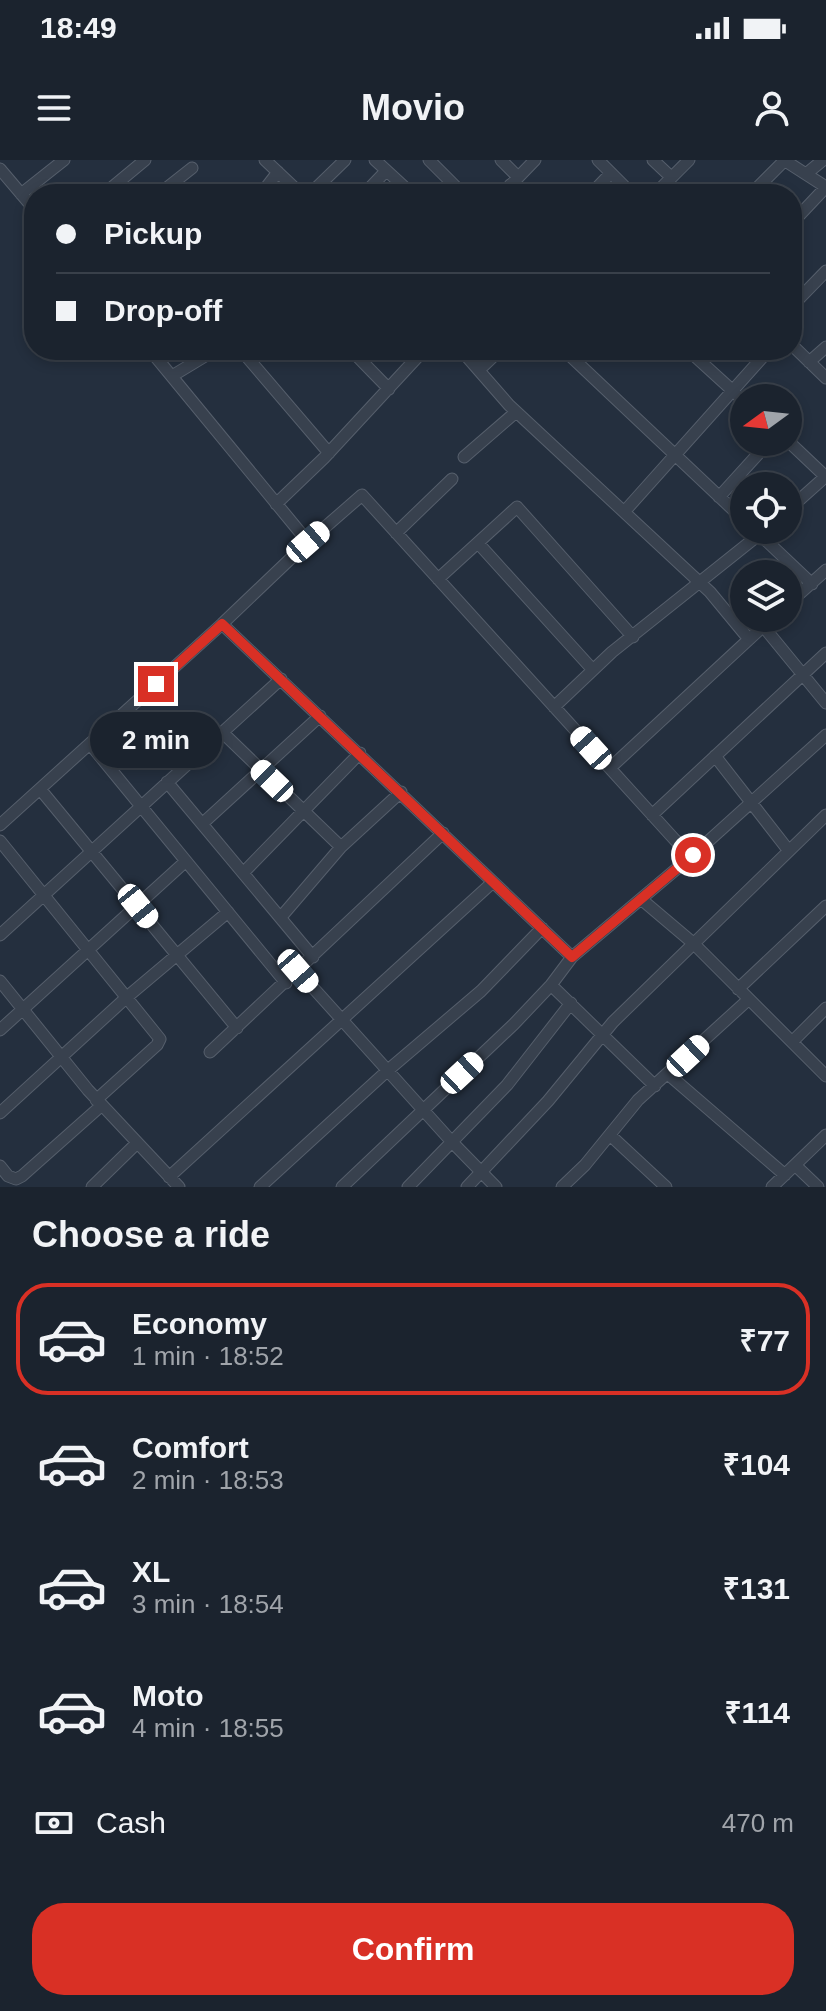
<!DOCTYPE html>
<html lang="en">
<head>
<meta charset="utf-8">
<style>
  :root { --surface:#1b232e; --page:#242b36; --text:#f1f3f6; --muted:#a0a4aa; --line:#39404a; --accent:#d93025 }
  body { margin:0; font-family:Arial,sans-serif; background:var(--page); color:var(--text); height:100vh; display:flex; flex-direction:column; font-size:30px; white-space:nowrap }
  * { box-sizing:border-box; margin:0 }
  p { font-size:26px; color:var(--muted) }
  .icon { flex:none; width:44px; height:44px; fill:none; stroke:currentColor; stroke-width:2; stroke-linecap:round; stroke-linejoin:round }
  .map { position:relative; height:1027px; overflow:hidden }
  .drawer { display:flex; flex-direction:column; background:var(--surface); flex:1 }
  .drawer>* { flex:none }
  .banner { position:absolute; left:24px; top:24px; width:778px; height:176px; border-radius:32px; box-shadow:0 4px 12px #0003,0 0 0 2px var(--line); display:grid; align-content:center; height:176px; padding:0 32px; background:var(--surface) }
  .needle { width:52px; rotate:255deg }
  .fabs { position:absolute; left:730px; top:224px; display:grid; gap:16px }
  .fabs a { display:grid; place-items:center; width:72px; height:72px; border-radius:50%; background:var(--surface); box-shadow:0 4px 12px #0003,0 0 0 2px var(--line); font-size:40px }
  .end { position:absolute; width:36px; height:36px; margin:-18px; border:10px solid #d93025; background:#fff; box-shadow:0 0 0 4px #fff }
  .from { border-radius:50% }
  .bubble { position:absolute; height:56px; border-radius:28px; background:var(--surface); box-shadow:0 4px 12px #0003,0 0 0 2px var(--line); font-size:26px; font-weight:800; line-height:56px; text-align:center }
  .car { position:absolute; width:24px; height:48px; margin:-24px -12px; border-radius:10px; box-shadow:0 0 6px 2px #0007; background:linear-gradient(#fff 24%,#345 0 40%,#fff 0 76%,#345 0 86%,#fff 0) }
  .banner b { display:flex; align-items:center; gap:28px; height:76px; font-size:30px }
  .banner b+b { border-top:2px solid var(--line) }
  .banner i { width:20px; height:20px; background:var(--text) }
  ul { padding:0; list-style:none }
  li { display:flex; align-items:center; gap:24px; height:112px; margin:0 16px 12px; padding:0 16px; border:4px solid transparent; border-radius:32px }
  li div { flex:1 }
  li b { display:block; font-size:30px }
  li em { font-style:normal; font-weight:800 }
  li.active { border-color:var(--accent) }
  li>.icon { width:72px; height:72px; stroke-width:1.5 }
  h2 { padding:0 32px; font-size:36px; line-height:96px }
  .pay { display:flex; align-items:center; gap:20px; height:88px; padding:0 32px; font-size:30px }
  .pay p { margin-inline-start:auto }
  .button { display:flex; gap:16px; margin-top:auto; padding:16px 32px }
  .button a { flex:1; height:92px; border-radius:32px; background:var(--accent); color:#fff; font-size:32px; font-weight:800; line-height:92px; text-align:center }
  .status { display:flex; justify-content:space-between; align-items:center; height:56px; padding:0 40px; background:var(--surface); direction:ltr }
  .status svg { height:22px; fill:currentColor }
  header { display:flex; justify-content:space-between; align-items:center; height:104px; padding:0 32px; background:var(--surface); font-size:36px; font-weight:800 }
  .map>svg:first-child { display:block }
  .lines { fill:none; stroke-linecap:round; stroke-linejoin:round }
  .street-casing { stroke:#565f6c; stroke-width:13 }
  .street { stroke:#38414e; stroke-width:11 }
  .route { stroke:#d93025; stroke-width:10 }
</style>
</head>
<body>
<div class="status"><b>18:49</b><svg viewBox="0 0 49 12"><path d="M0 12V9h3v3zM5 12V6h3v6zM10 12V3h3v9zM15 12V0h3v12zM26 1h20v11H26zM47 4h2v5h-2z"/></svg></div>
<header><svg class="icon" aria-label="menu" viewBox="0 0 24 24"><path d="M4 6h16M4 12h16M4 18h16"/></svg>Movio<svg class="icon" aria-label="person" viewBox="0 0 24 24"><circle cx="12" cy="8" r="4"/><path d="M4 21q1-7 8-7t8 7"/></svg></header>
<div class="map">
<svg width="826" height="1027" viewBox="0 0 826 1027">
  <rect width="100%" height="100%" fill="#242f3e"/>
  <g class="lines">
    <g class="street-casing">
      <path id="street" d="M265,0l36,34
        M375,0l37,34
        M429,0l34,34
        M501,0l17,17
        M598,0l34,34
        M653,0l18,17
        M784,0l42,27
        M0,9l34,40
        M806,14l17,-14
        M510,25l10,9
        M21,34l43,-34
        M104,34l41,-34
        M159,34l33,-26
        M261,34l17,-22
        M310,34l35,-34
        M364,34l22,-23
        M502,34l33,-34
        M591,34l20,-21
        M655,34l34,-34
        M751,34l33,-33
        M792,63l34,-36
        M792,146l34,-35
        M792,185l34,33
        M241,190l88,103
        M351,190l38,39
        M461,190l48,55 201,187 38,46
        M564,190l180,170
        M688,190l56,51
        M809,202l17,-15
        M479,210l21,-20
        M172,216l43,-26
        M788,281l38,36
        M464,297l52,-45
        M719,337l50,-55
        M276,344l48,-46 100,-108
        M788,350l38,-34
        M624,352l145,-162
        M755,370l57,54
        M396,373l56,-54
        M478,383l115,127
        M438,419l79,-72 116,130
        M788,444l38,-34
        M222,464l350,333 121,-102 -18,-15 -313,-345 -54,47
        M763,466l63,77
        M554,547l58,-55 153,-122
        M222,572l119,115
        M90,584l196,239
        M715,596l74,95
        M610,608l162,-150
        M167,622l146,175
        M40,629l197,239
        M652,655l174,-162
        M202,664l118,-108
        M0,665l222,-201 86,-82 -158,-192
        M0,681l160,198 -3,6 -61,55
        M693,695l133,-120
        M244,712l116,-119
        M641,739l52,44 133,133
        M281,757l60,-70 60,-55
        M0,775l281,-256
        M298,811l154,171 44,45
        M0,821l88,109 91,97
        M551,825l104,101
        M738,829l88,-83
        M0,870l186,-169
        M792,882l34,-34
        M210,892l233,-219
        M668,914l117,101
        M0,953l127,-116 101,-85
        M610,975l56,52
        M795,1005l23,22
        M0,1006l8,10 8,3 6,-3 80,-71
        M169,1017l324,-295
        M92,1027l44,-43
        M260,1027l127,-116 94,-80 61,-63
        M342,1027l172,-163 37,-39 21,-28
        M408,1027l99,-102 64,-82
        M467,1027l81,-86 65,-79 213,-207
        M562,1027l23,-22 53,-65 111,-101
        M772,1027l54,-52"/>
    </g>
    <use href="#street" class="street"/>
  </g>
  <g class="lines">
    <path class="route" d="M156,524l66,-60 350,333 121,-102"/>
  </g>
</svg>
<div class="fabs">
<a><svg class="needle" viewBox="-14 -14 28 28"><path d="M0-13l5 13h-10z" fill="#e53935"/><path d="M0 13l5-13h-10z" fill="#a0a4aa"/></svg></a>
<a><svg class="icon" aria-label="locate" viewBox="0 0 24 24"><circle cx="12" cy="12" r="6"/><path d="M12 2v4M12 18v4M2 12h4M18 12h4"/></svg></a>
<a><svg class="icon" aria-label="layers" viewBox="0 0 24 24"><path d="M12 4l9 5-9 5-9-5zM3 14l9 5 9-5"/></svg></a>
</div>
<i class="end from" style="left:693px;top:695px"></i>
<i class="end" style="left:156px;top:524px"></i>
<div class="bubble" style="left:90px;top:552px;width:132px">2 min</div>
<i class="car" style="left:308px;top:382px;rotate:49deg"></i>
<i class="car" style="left:591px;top:588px;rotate:318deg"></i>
<i class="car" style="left:272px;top:621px;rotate:314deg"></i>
<i class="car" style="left:138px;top:746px;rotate:141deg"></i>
<i class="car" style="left:298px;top:811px;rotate:139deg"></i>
<i class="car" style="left:688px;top:896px;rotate:47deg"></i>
<i class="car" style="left:462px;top:913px;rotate:47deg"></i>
<div class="banner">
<b><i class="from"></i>Pickup</b>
<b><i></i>Drop-off</b>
</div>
</div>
<section class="drawer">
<h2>Choose a ride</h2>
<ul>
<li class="active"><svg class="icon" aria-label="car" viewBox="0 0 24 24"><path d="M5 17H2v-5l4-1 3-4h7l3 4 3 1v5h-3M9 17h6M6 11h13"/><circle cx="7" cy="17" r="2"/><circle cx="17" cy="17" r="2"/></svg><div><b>Economy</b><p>1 min · 18:52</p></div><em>₹77</em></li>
<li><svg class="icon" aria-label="car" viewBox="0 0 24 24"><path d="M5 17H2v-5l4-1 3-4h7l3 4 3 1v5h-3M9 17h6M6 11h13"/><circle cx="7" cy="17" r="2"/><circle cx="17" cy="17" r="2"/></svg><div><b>Comfort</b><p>2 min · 18:53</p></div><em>₹104</em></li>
<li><svg class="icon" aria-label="car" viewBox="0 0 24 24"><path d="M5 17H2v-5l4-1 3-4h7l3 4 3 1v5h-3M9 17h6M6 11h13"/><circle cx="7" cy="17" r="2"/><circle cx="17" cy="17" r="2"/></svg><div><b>XL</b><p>3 min · 18:54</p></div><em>₹131</em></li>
<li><svg class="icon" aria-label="car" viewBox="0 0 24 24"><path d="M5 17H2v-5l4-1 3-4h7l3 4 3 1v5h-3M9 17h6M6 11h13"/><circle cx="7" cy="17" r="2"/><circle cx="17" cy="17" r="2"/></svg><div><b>Moto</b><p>4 min · 18:55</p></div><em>₹114</em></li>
</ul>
<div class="pay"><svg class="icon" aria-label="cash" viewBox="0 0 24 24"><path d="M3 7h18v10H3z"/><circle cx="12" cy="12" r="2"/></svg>Cash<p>470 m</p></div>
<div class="button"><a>Confirm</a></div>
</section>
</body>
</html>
